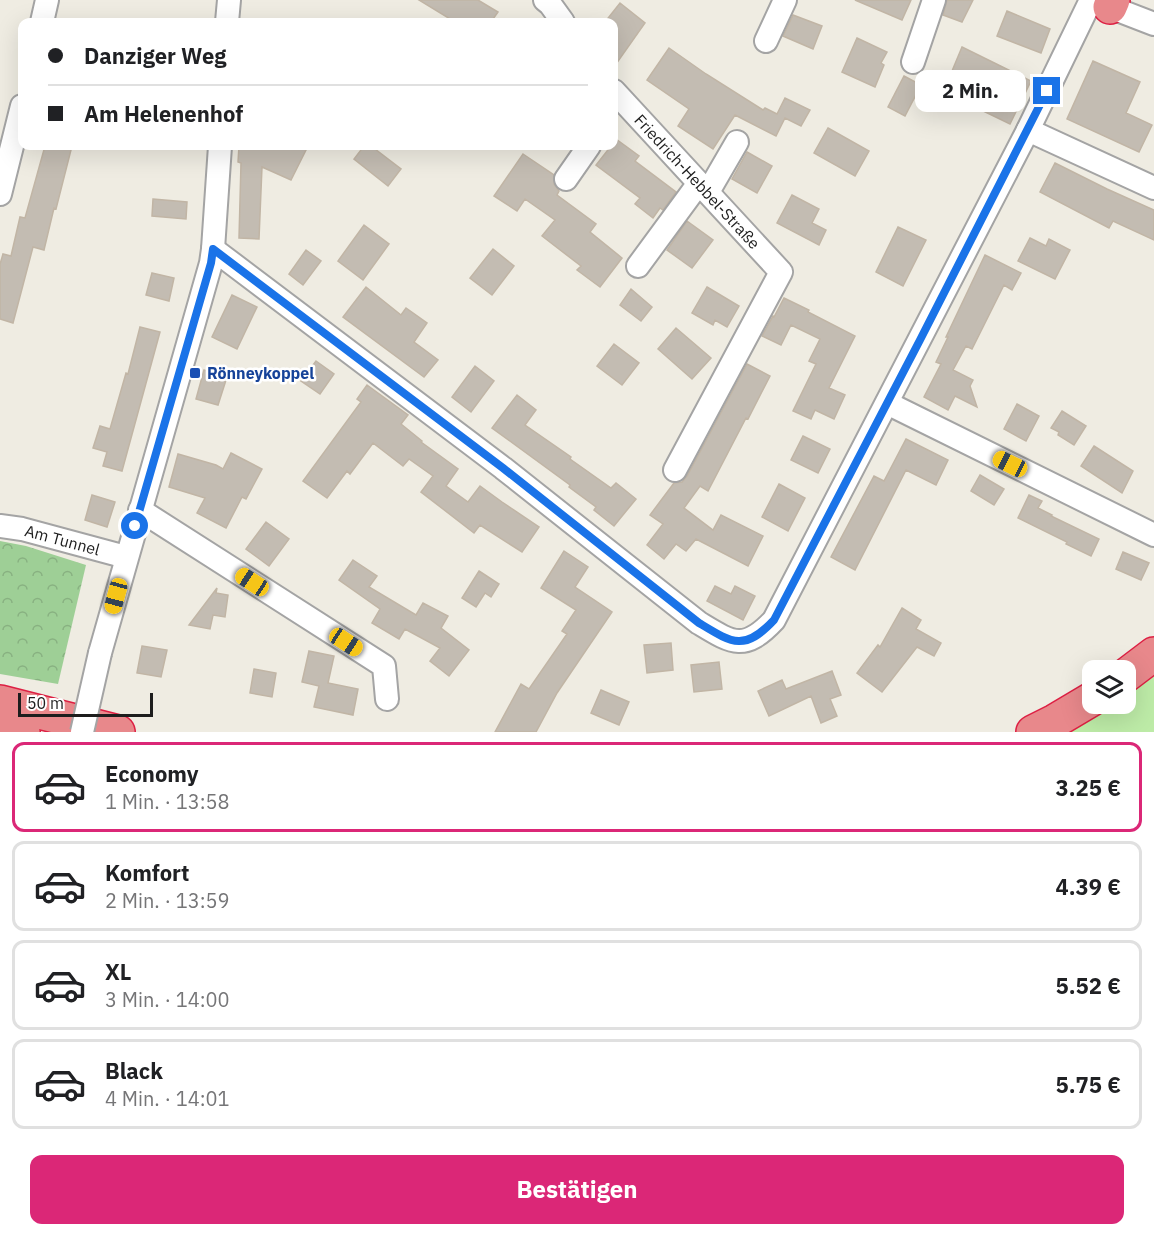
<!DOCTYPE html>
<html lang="de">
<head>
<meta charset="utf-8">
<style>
  :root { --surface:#fff; --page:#f6f6f6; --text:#202124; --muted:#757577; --line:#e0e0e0; --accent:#db2777 }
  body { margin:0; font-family:"IBM Plex Sans",sans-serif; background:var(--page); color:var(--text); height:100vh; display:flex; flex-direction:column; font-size:22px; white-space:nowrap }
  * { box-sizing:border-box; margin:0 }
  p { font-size:20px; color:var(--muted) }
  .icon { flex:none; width:33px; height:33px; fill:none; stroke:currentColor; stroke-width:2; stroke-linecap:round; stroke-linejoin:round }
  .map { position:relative; height:732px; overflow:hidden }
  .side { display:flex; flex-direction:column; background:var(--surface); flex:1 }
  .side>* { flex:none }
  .hud { position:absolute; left:18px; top:18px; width:600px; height:132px; border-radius:12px; box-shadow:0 6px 24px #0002; display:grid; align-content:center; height:132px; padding:0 30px; background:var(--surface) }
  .tools { position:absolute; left:1082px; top:660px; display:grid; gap:12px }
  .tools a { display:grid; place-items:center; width:54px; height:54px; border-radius:12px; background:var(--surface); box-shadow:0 6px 24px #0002; font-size:30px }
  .scale { position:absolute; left:18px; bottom:15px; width:135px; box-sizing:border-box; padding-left:6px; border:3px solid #1d1d1d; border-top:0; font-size:16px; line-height:21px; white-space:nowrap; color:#1d1d1d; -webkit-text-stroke:4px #fff; paint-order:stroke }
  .end { position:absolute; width:27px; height:27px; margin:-14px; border:8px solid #1a73e8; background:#fff; box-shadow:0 0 0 3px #fff }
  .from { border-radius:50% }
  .bubble { position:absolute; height:42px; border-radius:12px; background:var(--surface); box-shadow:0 6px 24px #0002; font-size:20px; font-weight:800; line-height:42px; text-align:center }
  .car { position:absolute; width:18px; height:36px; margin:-18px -9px; border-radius:8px; box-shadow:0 0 4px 2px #0007; background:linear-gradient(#f5c518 24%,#345 0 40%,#f5c518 0 76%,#345 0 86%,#f5c518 0) }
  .hud b { display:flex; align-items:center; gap:21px; height:57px; font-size:22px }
  .hud b+b { border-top:2px solid var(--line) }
  .hud i { width:15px; height:15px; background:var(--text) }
  ul { padding:10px 0 0; list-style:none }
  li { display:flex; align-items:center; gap:18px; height:90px; margin:0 12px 9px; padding:0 18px; border:3px solid var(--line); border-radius:12px }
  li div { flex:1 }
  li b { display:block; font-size:22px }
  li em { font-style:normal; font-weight:800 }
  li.current { border-color:var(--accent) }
  li>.icon { width:54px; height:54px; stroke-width:1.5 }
  .cta { display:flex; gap:12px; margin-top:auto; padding:12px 30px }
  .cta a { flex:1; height:69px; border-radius:12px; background:var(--accent); color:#fff; font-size:24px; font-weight:800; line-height:69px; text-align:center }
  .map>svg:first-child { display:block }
  .grass { fill:#bdeba7 }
  .forest { fill:url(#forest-crowns) }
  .building { fill:#c3bcb2; stroke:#c1b5a5; stroke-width:1.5 }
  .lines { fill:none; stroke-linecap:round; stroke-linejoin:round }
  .minor-casing { stroke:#a4a4a4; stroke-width:26 }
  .highway-casing { stroke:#dd1f43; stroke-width:36 }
  .minor { stroke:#fff; stroke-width:22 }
  .highway { stroke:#e8888b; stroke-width:33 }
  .minor-bridge-casing { stroke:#a4a4a4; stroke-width:26; stroke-linecap:butt }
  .minor-bridge { stroke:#fff; stroke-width:22 }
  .route { stroke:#1a73e8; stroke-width:8 }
  .transit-dot { fill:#1a4fb4; stroke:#fff; stroke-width:2 }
  .labels { text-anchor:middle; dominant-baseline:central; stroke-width:5; stroke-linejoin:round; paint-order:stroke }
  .street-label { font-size:16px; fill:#1d1d1d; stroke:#fff }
  .transit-label { font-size:16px; font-weight:bold; fill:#164399; stroke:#fff; text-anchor:start }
</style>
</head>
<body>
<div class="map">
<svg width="1154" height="732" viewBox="0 0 1154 732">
  <defs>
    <pattern id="forest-crowns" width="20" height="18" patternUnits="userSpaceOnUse" patternTransform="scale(1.5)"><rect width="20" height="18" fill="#9ecf96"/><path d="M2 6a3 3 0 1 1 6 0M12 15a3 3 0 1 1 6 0" fill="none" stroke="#88b181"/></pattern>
  </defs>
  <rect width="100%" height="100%" fill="#efece2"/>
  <path class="grass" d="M1154,668v64h-104l53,-28h22v-16z"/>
  <path class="forest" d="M0,541l26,5 60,19 -28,119 -58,-10z"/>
  <path class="building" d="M419,0h59l20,12 -7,10h-36z
    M855,0h56l-9,20z
    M947,0h26l-11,22 -19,-7z
    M620,3l25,20 -31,44v-45h-9z
    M1007,11l43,18 -9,24 -44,-17z
    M793,15l29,11 -9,23 -30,-13z
    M857,38l30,14 -6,11 3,2 -9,22 -33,-15z
    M962,47l69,34 -21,43 -37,-18 -1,2 -30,-13z
    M669,48l37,26 57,36 2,-2 12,6 8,-16 25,12 -9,16 -16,-8 -9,18 -41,-21 -22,34 -35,-23 11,-17 -42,-29z
    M1093,61l47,21 -14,31 26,12 -13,27 -72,-33z
    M904,76l17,9 -16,31 -17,-9z
    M828,128l41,23 -14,25 -41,-23z
    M616,139l23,17 -4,5 41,31 -13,18 -3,-2 -7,10 -18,-14 5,-6 -44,-33 15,-19h3v-4z
    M45,146h27l-16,63 -2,-1 -10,42 -11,-3 -20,76 -13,-4v-55l3,-10 8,2 9,-39 5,1z
    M239,146h69l-17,34 -29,-13 -3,72 -20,-1 2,-75 -3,-1z
    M364,146h7l30,23 -13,17 -34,-27z
    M747,152l25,14 -15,27 -25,-14z
    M523,154l31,21v9l5,7 -2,4 39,29 -6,8 32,26 -22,29 -23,-17 4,-4 -39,-30 13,-16 -30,-21 -8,12 -23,-15z
    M1055,163l52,26 47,21v30l-41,-19 -4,7 -69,-36z
    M792,195l27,14 -7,14 14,7 -7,15 -42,-22z
    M153,199l34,3 -1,17 -34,-3z
    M687,221l26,19 -21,28 -25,-18z
    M364,225l25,19 -26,36 -25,-19z
    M898,227l28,13 -23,46 -27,-14z
    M1030,238l16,8 3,-7 21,11 -15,29 -37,-18z
    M493,249l21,17 -22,29 -22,-17z
    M306,250l15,11 -18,24 -14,-11z
    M985,255l36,18 -9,17 -8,-5 -32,64 -6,-3 -13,24 20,10 -3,6 7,21 -22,-11 -7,14 -24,-13 17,-33 -5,-2 12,-25h-2z
    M152,273l22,5 -5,23 -23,-6z
    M366,287l35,28 5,-7 21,15 -13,19 24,18 -14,17 -81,-60z
    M707,287l32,19 -12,21 -12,-7 -2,5 -21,-12z
    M631,289l21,18 -11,14 -21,-16z
    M232,295l25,12 -20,42 -25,-12z
    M784,298l25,12 -1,2 47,24 -26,52 16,7 -11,24 -19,-9 -4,9 -18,-8 23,-47 -7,-3 11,-22 -29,-14 -10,20 -19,-9 11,-20 1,1z
    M140,327l20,5 -38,139 -19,-5 4,-14 -14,-4 7,-22 10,3 16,-56 2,1z
    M676,328l35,30 -19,21 -34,-30z
    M614,344l25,19 -17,22 -25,-19z
    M316,361l18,13 -14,20 -19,-13z
    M747,364l23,12 -22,43 -2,-1 -38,73 -8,-5 -16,22 29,22 8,-15 42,21 -15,30 -52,-27 -10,12 -10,-7 -12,15 -17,-14 16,-21 -13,-9 24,-32 8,-1 5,-6z
    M475,366l19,15 -23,31 -19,-15z
    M204,370l23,7 -9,28 -22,-6z
    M367,385l41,30 -7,9 21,17 -1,1 37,27 -12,17 22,16 12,-16 22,16 37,25 -17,25 -42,-27 -6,8 -53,-41 12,-16 -24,-17 -6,7 -30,-23 -23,31 -3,-3 -20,27 -24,-17 58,-79 -4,-3z
    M517,395l19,15 -11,15 46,32 -1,2 41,29 5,-5 20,16 -22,27 -20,-16 2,-3 -27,-20 1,-2 -78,-57z
    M1017,404l22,12 -13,25 -22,-12z
    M1062,411l24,15 -12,19 -16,-10 1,-3 -8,-4z
    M803,436l27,13 -12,24 -27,-13z
    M906,439l42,21 -12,25 -30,-15 -51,100 -24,-13 43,-81 10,5z
    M1094,446l39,25 -11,22 -41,-27z
    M231,453l31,16 -16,30 -4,-2 -16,31 -29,-15 8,-15 -36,-11 9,-33 38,11 7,4z
    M980,475l24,14 -10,16 -23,-14z
    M779,484l26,14 -17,33 -26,-14z
    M92,495l23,7 -8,25 -22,-7z
    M1029,495l13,6 -4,7 14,7 -1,1 48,23 -8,17 -25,-12 1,-2 -49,-24z
    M266,522l23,17 -20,27 -23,-17z
    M564,551l24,16 -13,20 37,25 -55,81 -21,39h-41l26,-48 8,5 38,-55 -5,-3 14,-21 -35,-22z
    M1123,552l26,11 -8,17 -25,-11z
    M353,560l24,16 -8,11 47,28 7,-12 25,13 -7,12 28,22 -20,26 -19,-15 10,-13 -35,-19 -6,10 -27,-16 8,-14 -41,-29z
    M479,571l20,13 -8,13 -6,-4 -9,14 -14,-9z
    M715,586l16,8 4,-8 20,10 -12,24 -36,-19z
    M217,588l-1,5 12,2 -3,22 -12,-2 -3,14 -21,-4z
    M902,608l19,12 -5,9 25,14 -7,13 -17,-9 -35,45 -25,-19 21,-28 2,2z
    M671,643l2,27 -26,3 -3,-28z
    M142,646l25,4 -6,27 -24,-4z
    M309,651l25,5 -6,27 30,6 -5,26 -39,-8 5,-21 -17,-4z
    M719,662l3,27 -28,3 -3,-27z
    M254,669l22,4 -4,24 -22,-4z
    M832,671l9,24 -11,4 7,17 -16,7 -10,-27 -42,20 -11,-25 24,-11 4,9z
    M601,690l28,12 -10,23 -28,-12z"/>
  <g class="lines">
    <g class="minor-casing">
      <g id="minor">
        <path d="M545,0l5,4 13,18"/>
        <path d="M1097,2l57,22"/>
        <path d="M42,22l5,-22"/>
        <path d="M227,22l2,-22"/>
        <path d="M766,41l19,-41"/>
        <path d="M913,62l21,-62"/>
        <path id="s1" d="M614,91l167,181 -106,198"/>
        <path d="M1028,130l126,58"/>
        <path d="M566,179l23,-33"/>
        <path d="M708,192l29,-50"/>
        <path d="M0,194l22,-88"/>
        <path d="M213,249l290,219 196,155c33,20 45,29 75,-3l254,-490 63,-130"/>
        <path d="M638,266l61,-83"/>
        <path d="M887,403l267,132"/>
        <path d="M140,510l244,156 3,33"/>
        <path id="s2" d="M0,526l22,3 104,28"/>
        <path d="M100,653l111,-390 2,-14 7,-103"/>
      </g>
    </g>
    <g class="highway-casing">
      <path id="highway" d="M1110,7l3,-7
        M1125,676l29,-22
        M0,702l118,30
        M0,726l23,6
        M1033,732l22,-11 37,-22"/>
    </g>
    <use href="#minor" class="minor"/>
    <use href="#highway" class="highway"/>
    <g class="minor-bridge-casing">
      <path id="minor-bridge" d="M82,732l18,-79"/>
    </g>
    <use href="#minor-bridge" class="minor-bridge"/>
  </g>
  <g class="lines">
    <path class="route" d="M135,526l76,-263 2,-14 290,219 196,155c33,20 45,29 75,-3l146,-280 127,-249"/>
  </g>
  <rect class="transit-dot" x="189" y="367" width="12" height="12" rx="3"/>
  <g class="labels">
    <g class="street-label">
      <text stroke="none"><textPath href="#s1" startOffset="123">Friedrich-Hebbel-Straße</textPath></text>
      <text stroke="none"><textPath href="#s2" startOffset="64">Am Tunnel</textPath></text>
    </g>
    <g class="transit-label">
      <text x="207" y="373">Rönneykoppel</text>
    </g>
  </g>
</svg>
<div class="tools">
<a><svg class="icon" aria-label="layers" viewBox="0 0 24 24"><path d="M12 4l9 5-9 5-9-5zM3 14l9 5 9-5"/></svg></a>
</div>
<div class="scale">50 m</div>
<i class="end from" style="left:135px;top:526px"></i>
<i class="end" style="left:1047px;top:91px"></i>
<div class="bubble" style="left:915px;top:70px;width:111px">2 Min.</div>
<i class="car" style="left:1010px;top:464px;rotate:296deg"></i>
<i class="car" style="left:252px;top:582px;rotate:303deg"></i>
<i class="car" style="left:116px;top:596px;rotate:195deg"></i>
<i class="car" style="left:346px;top:642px;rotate:123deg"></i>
<div class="hud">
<b><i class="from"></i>Danziger Weg</b>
<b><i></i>Am Helenenhof</b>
</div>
</div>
<section class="side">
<ul>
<li class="current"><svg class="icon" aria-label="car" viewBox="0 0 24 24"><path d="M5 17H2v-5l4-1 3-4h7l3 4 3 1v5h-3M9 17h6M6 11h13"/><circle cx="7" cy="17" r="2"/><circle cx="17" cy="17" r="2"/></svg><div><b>Economy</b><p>1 Min. · 13:58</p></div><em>3.25 €</em></li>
<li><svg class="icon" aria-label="car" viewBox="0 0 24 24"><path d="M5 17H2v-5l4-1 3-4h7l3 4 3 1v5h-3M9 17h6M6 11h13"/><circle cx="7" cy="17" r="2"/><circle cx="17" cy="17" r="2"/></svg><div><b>Komfort</b><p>2 Min. · 13:59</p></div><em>4.39 €</em></li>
<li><svg class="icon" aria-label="car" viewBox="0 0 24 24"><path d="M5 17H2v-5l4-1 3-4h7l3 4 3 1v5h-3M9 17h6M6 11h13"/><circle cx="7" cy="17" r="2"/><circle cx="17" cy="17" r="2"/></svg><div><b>XL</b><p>3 Min. · 14:00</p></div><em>5.52 €</em></li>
<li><svg class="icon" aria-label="car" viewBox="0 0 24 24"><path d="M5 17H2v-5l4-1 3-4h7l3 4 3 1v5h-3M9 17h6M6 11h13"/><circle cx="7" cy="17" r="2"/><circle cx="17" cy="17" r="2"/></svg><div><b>Black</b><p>4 Min. · 14:01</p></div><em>5.75 €</em></li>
</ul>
<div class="cta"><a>Bestätigen</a></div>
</section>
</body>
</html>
